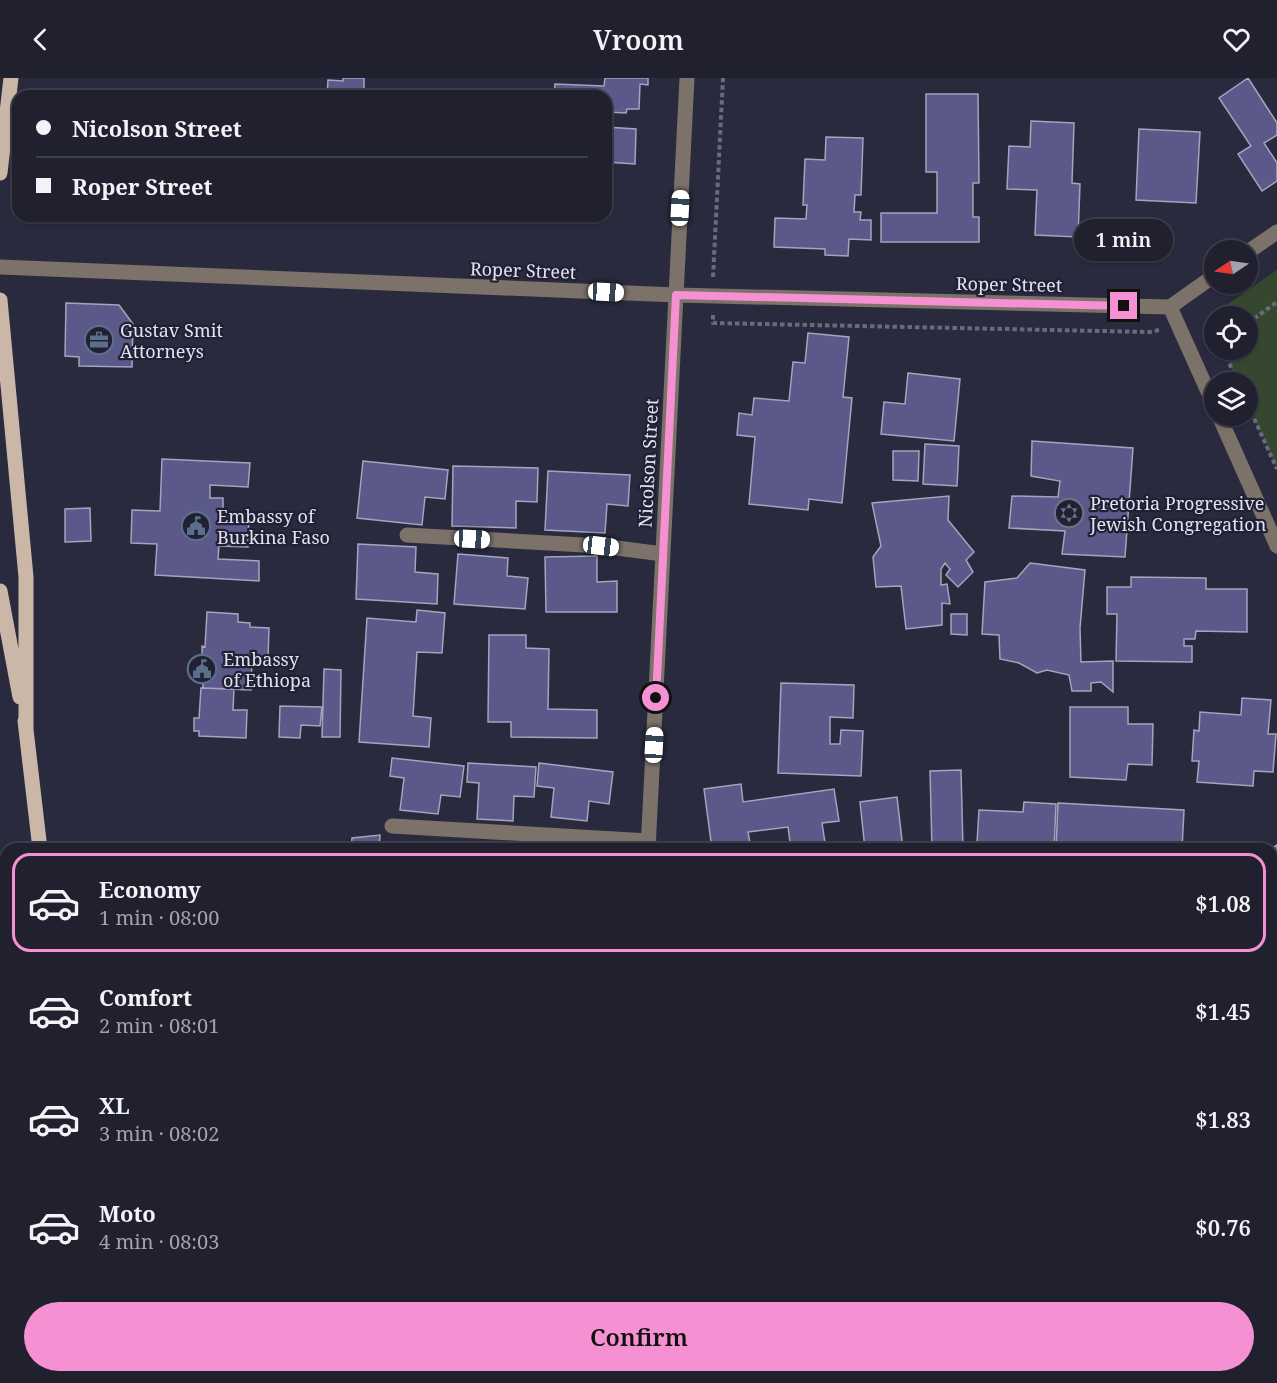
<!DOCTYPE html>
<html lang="en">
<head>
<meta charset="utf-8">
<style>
  :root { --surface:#20202f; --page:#2d2d3b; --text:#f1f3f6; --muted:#a2a3aa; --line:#3d3e4b; --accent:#f591d3 }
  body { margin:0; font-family:"Noto Serif",serif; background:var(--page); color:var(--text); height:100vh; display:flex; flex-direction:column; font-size:22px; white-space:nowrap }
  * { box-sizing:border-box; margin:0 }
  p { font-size:20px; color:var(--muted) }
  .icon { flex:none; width:33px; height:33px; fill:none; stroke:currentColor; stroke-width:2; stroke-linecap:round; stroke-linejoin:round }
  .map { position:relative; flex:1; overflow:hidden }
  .drawer { position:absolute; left:0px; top:765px; width:1278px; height:540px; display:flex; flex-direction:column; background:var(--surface); border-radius:18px 18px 0 0; box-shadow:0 2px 4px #0004,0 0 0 2px var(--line) }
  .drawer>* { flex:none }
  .hud { position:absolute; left:12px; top:12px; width:600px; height:132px; border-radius:18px; box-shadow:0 2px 4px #0004,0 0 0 2px var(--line); display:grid; align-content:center; height:132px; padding:0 24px; background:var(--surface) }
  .needle { width:39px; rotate:257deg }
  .controls { position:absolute; left:1204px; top:162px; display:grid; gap:12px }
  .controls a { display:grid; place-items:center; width:54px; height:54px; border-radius:50%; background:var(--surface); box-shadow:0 2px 4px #0004,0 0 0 2px var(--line); font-size:30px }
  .end { position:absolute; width:27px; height:27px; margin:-14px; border:8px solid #f591d3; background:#111; box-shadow:0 0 0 3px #111 }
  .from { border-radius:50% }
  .bubble { position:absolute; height:42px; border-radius:21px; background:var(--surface); box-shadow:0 2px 4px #0004,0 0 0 2px var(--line); font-size:20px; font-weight:600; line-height:42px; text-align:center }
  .car { position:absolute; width:18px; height:36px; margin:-18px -9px; border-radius:8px; box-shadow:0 0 4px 2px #0007; background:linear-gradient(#fff 24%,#345 0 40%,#fff 0 76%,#345 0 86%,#fff 0) }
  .hud b { display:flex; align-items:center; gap:21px; height:57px; font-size:22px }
  .hud b+b { border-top:2px solid var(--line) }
  .hud i { width:15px; height:15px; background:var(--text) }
  ul { padding:10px 0 0; list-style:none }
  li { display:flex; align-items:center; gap:18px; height:99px; margin:0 12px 9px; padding:0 12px; border:3px solid transparent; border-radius:18px }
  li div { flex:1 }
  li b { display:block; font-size:22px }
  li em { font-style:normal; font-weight:600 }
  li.active { border-color:var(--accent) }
  li>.icon { width:54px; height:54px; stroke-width:1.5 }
  .button { display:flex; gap:12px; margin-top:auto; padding:12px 24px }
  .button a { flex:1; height:69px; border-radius:36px; background:var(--accent); color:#111; font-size:24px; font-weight:600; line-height:69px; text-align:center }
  header { display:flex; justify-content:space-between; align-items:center; height:78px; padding:0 24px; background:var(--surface); font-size:27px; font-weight:600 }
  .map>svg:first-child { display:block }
  .green { fill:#35482f }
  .building { fill:#5a5989; stroke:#a3a4be; stroke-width:1.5 }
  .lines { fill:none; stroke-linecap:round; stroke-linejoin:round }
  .path { stroke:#696a7c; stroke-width:4; stroke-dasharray:4.5 3; stroke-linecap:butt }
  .minor { stroke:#7c726a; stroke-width:15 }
  .major { stroke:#cbb7a7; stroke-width:15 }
  .route { stroke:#f591d3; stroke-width:8 }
  .labels { text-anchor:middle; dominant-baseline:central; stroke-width:4.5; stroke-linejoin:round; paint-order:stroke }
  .street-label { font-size:18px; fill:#e2e3f1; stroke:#212034 }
  .poi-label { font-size:18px; fill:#e2e3f1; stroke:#212034; text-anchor:start }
</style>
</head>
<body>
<header><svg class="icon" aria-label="back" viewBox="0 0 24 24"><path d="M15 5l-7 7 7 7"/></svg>Vroom<svg class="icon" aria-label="heart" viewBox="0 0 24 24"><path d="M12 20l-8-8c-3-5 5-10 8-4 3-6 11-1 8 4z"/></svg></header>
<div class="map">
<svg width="1277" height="1305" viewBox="0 0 1277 1305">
  <rect width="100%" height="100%" fill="#2a2a3f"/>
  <path class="green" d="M1277,192v199l-29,-64v-23h-10l-15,-32h25v-34h-33v15l-6,-14z"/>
  <path class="building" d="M343,0h21v13h-4v5h-33l1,-16 15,1z
    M605,0h43v7l-8,-1 -1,25h-12l-1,4 -20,-1v-16h-52l1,-12 49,2z
    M1248,0l29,45v12l-13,8 13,20v18l-15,10 -24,-37 13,-8 -32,-48z
    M188,12l51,2v4h-52z
    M926,16h52l1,89h-6v34h6v25h-98v-29h56v-41h-11z
    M1031,43l43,2 -2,60 8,1 -2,53 -43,-2 2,-45 -30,-1 2,-43 21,1z
    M606,49l30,2 -1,35 -29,-2z
    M1139,51l61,3 -4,71 -60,-3z
    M826,59l37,1 -2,57h-6l-1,17h7l-1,8h11v20l-22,-1 -1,17 -23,-1v-6l-51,-2 1,-29 31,1 1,-14h-4l2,-46 20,1z
    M66,225l53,2 14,19 -1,43 -53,-1v-9l-14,-1z
    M808,255l41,4 -6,60 9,1 -10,105 -33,-4 -1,11 -59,-6 6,-67 -18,-2 2,-22 13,2 2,-17 35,3 4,-39 12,1z
    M908,295l52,6 -6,62 -73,-7 3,-32 21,2z
    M1032,363l101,7 -8,109 -63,-3 3,-23 -56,-3 3,-32 46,1 2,-16 -29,-5z
    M925,366l34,2 -2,40 -34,-2z
    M893,373h26l-1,30 -25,-1z
    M162,381l88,4 -2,24 -38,-2v13h13v15l26,1 -1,33 -29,-1 -1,13 41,2v20l-104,-6 2,-31 -26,-1 1,-33 28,1z
    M363,383l85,9 -3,29 -20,-2 -3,28 -65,-7z
    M453,388l85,2 -1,34 -21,-1v27l-64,-2z
    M548,393l82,4 -2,31 -21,-2 -2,29 -60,-3z
    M949,418l-1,24 26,32 -8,8 7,12 -15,15 -12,-12 4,-6 -5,-6 -4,6v16l6,-1 3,20 -8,-1v22l-36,4 -5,-43 -25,1 -3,-30 8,-11 -9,-43z
    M90,430l1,33 -26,1v-33z
    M358,466l58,3 -1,25 23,2 -1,30 -81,-5z
    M458,476l50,4 -1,18 21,2 -3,31 -71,-5z
    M597,478v26l20,-1v31h-71l-1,-55z
    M1030,485l55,7 -5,58 1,34 32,-1v31l-12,-10 -10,1v8h-19l-3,-16 -22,-5 -10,3 -18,-10 -19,-4 -1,-24 -17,-1 3,-52 32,-4z
    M1131,499l75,1v11h41v43l-51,-1 -1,8h-11v7h8v16l-76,-1 1,-47h-10v-27h24z
    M417,532l28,3 -3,40 -25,-1 -4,64 18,2 -2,29 -70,-5 8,-124 49,4z
    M207,534l31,2v8l12,1v4l19,1 -1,31h-16l-1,31 -48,-2 -1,-42 3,1z
    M951,536h16v21l-16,-1z
    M489,557h37v13l23,1 -1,60 49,1v28l-86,-1v-15h-23z
    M324,591l17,1 -1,67h-18z
    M781,605l73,2 -1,33 -23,-1v27h10l1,-14 22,1 -2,45 -83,-3z
    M201,610l33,1 -1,21h14l-1,28 -47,-2v-5h-5v-13h5z
    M1242,620l29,2 -3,34h8l-3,38 -19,-1 -1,15 -56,-4 2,-21h-7l2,-31 5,1 1,-19 41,3z
    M280,628l42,1 -2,19 -19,-1 -1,13 -21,-1z
    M1070,629h58v17h25l-1,41 -24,-1 -2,16 -56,-3z
    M392,680l72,8 -4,31 -19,-2 -3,19 -38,-4 4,-32 -14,-2z
    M468,685l68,4 -2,30 -20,-1 -1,25 -36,-2 2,-36 -12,-1z
    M539,685l74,9 -4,32 -20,-3 -2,20 -36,-4 3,-29 -17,-2z
    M961,692l2,79h-31l-2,-78z
    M741,706l2,18 91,-13 5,32 -17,2 4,26h-35l-3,-22 -40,5 3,17h-39l-8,-60z
    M897,719l6,52h-38l-5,-47z
    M1024,724l32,2 -2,45h-27v-3l-50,-3 2,-33 44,2z
    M1058,725l126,7 -2,39h-126z
    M380,757l-1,14h-28l1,-11z
    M403,765l35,1 1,5h-36z
    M1277,767v178l-5,-11 -1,-163z
    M1272,1085h5v139h-5z
    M0,1158h6v33h-6z
    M1272,1240l5,1v64h-17v-6h12z
    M158,1299h65l-1,6h-64z
    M439,1299h20v6h-20z
    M459,1299h47v5l9,1h-56z
    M749,1299h109v6h-90v-5z
    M906,1299h21v4l-22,-2z
    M980,1299h98v6h-99z
    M1085,1299h81v6h-82z"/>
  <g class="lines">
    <path class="path" d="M713,199l10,-199
      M713,237v8l437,9 9,-2
      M1248,245l29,-21
      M1223,272l15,32
      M1248,327l29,64"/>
    <path class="minor" d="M1248,174l29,-20
      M0,189l676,28 494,12 45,-32
      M1170,229l45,100
      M1219,338l58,130
      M407,457l194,11 62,8
      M392,748l257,15
      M648,771l39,-771
      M0,1129h6
      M622,1305v-6"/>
    <path class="major" d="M0,95l11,-95
      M0,222l26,277v153
      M0,513l20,106
      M25,643l15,128
      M43,1305l1,-6"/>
  </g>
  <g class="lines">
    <path class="route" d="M656,620l20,-403 448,11"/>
  </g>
  <defs>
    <g id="office-ring" transform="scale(1.5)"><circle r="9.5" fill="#212034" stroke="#5c6f8a" stroke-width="1.5"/><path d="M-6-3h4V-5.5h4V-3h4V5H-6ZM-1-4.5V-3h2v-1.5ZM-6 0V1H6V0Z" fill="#5c6f8a"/></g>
    <g id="synagogue-ring" transform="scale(1.5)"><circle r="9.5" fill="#212034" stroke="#6b7280" stroke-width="1.5"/><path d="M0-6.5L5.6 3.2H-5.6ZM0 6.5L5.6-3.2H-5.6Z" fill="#6b7280"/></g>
    <g id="civic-ring" transform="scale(1.5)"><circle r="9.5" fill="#212034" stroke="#5c6f8a" stroke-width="1.5"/><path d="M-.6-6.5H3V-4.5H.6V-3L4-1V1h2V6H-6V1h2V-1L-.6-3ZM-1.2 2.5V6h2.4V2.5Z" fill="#5c6f8a"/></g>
  </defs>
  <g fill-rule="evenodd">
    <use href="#office-ring" x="99" y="262"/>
    <use href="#synagogue-ring" x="1069" y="435"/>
    <use href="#civic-ring" x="196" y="448"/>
    <use href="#civic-ring" x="202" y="591"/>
  </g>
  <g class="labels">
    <g class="street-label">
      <text transform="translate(523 192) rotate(2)">Roper Street</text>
      <text transform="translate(1009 206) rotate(1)">Roper Street</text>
      <text transform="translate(648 385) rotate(-87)">Nicolson Street</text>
    </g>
    <g class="poi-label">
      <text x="120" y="252">Gustav Smit<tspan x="120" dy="21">Attorneys</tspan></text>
      <text x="1090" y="425">Pretoria Progressive<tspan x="1090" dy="21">Jewish Congregation</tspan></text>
      <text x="217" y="438">Embassy of<tspan x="217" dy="21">Burkina Faso</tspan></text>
      <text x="223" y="581">Embassy<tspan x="223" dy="21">of Ethiopa</tspan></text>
    </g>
  </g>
</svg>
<div class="controls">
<a><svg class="needle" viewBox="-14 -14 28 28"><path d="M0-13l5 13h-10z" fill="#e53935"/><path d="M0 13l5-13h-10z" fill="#a2a3aa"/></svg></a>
<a><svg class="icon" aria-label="locate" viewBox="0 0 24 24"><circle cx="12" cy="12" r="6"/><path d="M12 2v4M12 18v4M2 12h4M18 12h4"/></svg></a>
<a><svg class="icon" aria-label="layers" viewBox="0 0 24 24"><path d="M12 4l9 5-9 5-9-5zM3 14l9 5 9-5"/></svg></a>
</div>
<i class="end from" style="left:656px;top:620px"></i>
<i class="end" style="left:1124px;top:228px"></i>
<div class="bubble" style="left:1074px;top:141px;width:99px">1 min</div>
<i class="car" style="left:680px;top:130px;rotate:3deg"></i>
<i class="car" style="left:606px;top:214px;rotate:93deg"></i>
<i class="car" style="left:472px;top:461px;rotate:93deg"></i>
<i class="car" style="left:601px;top:468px;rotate:97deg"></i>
<i class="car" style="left:654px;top:667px;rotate:3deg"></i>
<div class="hud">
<b><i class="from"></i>Nicolson Street</b>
<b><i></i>Roper Street</b>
</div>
<section class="drawer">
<ul>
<li class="active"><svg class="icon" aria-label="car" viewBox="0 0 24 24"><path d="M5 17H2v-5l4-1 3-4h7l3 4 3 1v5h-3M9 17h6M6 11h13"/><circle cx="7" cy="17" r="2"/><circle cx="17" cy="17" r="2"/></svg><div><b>Economy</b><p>1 min · 08:00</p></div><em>$1.08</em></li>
<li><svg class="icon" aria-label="car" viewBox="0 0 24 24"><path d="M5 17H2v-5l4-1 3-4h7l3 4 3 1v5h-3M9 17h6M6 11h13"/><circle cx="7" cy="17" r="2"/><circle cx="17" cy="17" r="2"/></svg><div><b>Comfort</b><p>2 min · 08:01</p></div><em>$1.45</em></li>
<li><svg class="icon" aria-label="car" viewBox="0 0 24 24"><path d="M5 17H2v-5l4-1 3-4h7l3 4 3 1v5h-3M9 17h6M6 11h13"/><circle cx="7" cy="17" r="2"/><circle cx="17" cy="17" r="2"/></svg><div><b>XL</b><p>3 min · 08:02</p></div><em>$1.83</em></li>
<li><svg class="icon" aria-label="car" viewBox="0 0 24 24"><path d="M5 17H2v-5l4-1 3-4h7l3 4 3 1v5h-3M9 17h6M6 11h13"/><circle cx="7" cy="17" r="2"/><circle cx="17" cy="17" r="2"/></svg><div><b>Moto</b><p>4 min · 08:03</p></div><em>$0.76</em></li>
</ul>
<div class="button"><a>Confirm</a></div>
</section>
</div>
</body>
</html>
